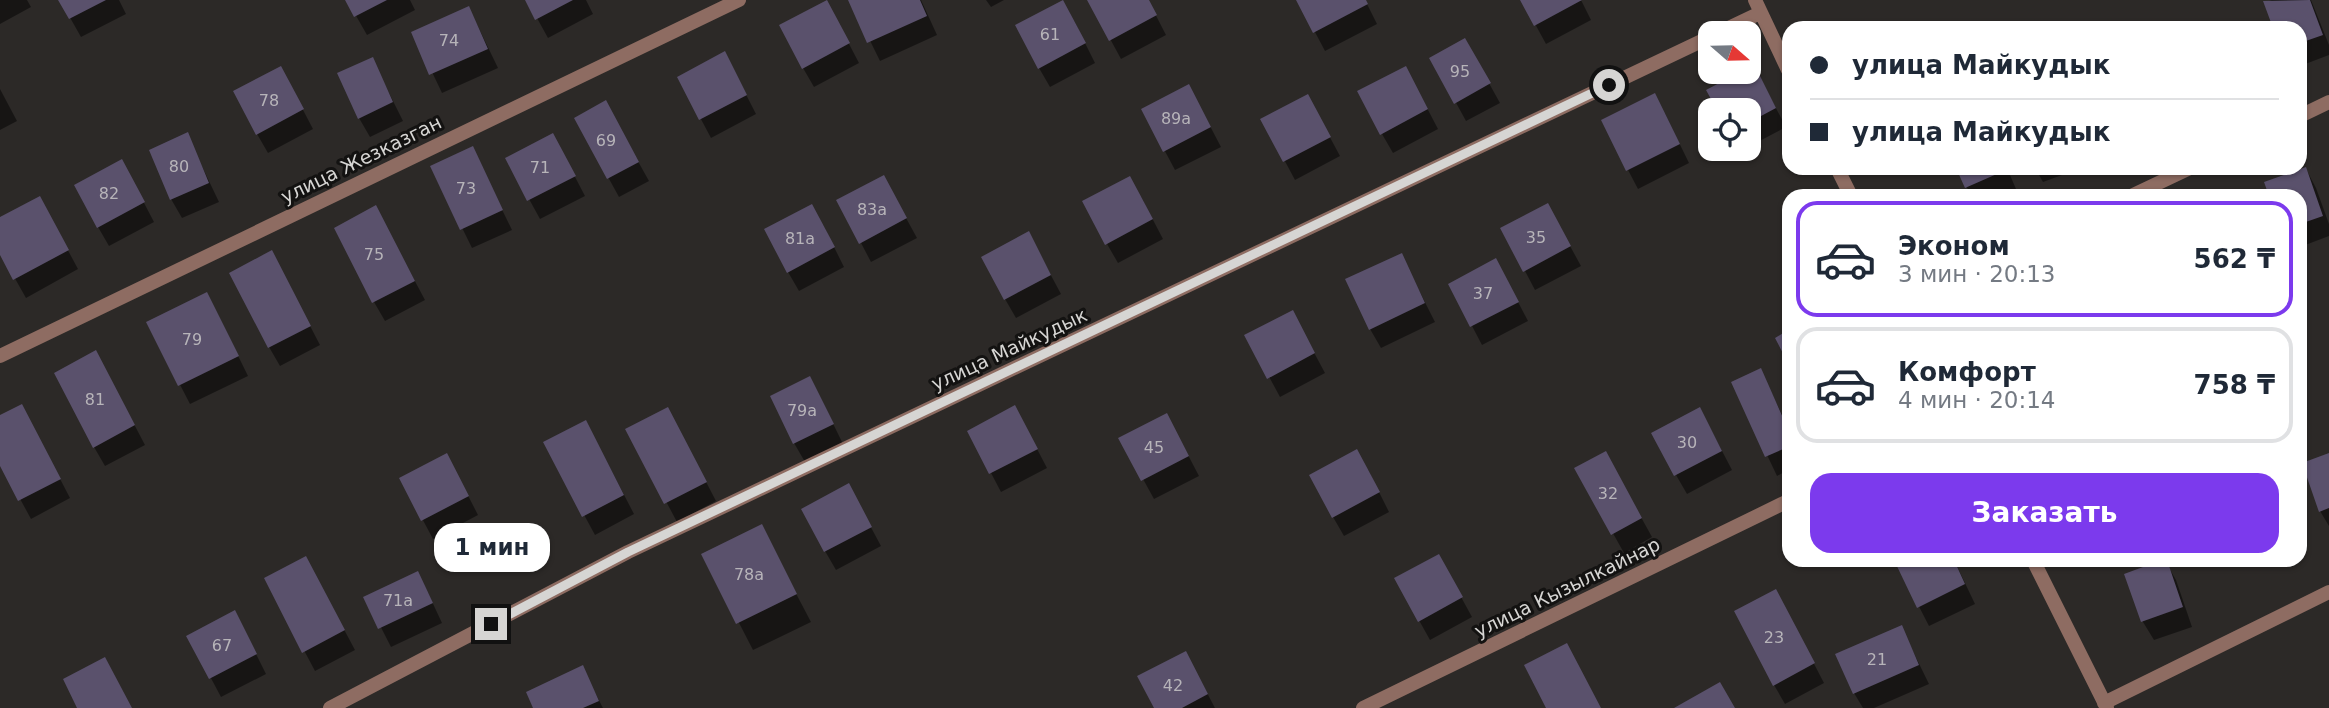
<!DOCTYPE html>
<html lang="ru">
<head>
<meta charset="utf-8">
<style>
  :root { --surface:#fff; --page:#f6f6f7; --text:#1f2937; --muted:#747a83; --line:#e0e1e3; --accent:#7c3aed }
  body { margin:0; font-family:"DejaVu Sans",sans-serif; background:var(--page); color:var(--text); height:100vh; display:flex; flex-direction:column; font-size:26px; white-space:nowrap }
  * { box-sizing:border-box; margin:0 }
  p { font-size:23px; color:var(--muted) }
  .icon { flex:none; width:38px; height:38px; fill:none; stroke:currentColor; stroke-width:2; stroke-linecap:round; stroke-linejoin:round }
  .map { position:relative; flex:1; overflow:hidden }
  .drawer { position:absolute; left:1782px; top:189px; width:525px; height:378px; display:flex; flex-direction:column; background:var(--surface); border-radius:21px; box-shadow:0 2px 5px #0004 }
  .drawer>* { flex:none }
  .guide { position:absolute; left:1782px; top:21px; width:525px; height:154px; border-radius:21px; box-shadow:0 2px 5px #0004; display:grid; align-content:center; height:154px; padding:0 28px; background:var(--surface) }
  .needle { width:46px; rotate:110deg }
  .buttons { position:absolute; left:1698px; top:21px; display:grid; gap:14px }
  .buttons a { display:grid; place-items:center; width:63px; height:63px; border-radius:14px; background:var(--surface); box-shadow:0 2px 5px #0004; font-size:35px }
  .end { position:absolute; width:32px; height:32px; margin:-16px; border:9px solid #d6d5d3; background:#111; box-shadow:0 0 0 4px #111 }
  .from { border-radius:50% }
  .bubble { position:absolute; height:49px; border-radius:21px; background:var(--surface); box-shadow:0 2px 5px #0004; font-size:23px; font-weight:600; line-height:49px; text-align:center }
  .guide b { display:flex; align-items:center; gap:24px; height:66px; font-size:26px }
  .guide b+b { border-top:2px solid var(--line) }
  .guide i { width:18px; height:18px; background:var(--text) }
  ul { padding:12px 0 0; list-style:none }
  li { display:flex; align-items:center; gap:21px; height:116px; margin:0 14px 10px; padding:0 14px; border:4px solid var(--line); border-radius:21px }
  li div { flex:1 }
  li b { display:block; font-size:26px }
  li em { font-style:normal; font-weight:600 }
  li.active { border-color:var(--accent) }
  li>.icon { width:63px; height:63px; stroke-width:1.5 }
  .action { display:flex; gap:14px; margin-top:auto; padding:14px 28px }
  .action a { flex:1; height:80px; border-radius:21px; background:var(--accent); color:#fff; font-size:28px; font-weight:600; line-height:80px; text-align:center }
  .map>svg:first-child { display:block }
  .shadow { fill:#0007 }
  .building { fill:#5a516c }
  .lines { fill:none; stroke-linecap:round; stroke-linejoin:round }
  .street { stroke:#8e6c62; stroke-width:14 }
  .route { stroke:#d6d5d3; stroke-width:9 }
  .labels { text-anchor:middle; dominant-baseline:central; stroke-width:6; stroke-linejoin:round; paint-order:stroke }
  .number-label { font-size:16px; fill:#b7b4b9 }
  .street-label { font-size:19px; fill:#d6d5d3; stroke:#131211 }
</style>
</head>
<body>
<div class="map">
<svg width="2329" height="708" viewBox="0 0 2329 708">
  <rect width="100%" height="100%" fill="#2c2927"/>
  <path class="shadow" d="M0,0h27l4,7 -31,17z
    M60,0h59l7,14 -45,23z
    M347,0h63l5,10 -48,25z
    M527,0h59l7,14 -45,24z
    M850,0h71l16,35 -57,26z
    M986,0h18l-13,7z
    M1089,0h59l18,35 -45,24z
    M1298,0h67l12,24 -52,27z
    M1522,0h59l10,20 -45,24z
    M2272,0h39l18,45v10l-29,11v-38h-25l-9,-26z
    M469,8l29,60 -56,25 -29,-61z
    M837,21l22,42 -45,24 -11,-19z
    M1074,21l21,42 -45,24 -11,-19z
    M1465,40l35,63 -34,18 -34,-62z
    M372,59l31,62 -33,16 -11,-19z
    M1744,72l20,14 22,41 -38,20v-37h-29l-11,-19z
    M735,73l21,41 -45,24 -32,-60z
    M291,87l22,42 -45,24 -11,-19z
    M1416,87l22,42 -45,24 -11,-19z
    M0,89l17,32 -17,9z
    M1199,105l22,42 -46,23 -32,-60z
    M1665,114l24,49 -51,26 -10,-19z
    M1318,115l22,41 -45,24 -32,-60z
    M576,119l40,3 33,59 -30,16z
    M187,135l32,67 -37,16 -11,-19z
    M472,148l40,82 -40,18 -40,-81z
    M563,154l22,42 -45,23 -33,-60z
    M1958,168h49l9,21 -15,7h-30z
    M2035,168h46l-38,14z
    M2306,169l10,19 13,36v12l-29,11v-51h-29z
    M132,180l22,42 -45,24 -11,-19z
    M894,196l23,42 -46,24 -10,-19z
    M1141,197l22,42 -45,24 -11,-19z
    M50,217l28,52 -52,29 -26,-46v-33z
    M1558,224l23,42 -46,24 -10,-19z
    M823,225l21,42 -45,24 -11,-19z
    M386,227l39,73 -40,21 -11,-19z
    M1039,253l22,41 -45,24 -11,-19z
    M1401,255l34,67 -54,26 -11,-19z
    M282,272l38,73 -40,21 -11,-19z
    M1506,279l22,42 -46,24 -10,-19z
    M217,313l31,63 -58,28 -42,-81z
    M1303,332l22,41 -45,24 -33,-61z
    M106,371l39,74 -40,21 -11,-19z
    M1761,371l27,56v43l-11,6 -44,-93z
    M820,397l23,47 -38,18 -11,-19z
    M0,417l32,8 38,73 -39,21 -31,-57z
    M1025,426l22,42 -46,24 -10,-19z
    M678,428l38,73 -39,21 -49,-92z
    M1710,428l22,42 -45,24 -11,-19z
    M1177,434l22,42 -45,23 -33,-60z
    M596,441l38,73 -39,21 -50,-92z
    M2329,455v71l-9,-15z
    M1577,469l39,3 36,65 -28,16z
    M1368,470l21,42 -45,24 -11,-19z
    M457,474l21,41 -45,24 -32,-60z
    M859,505l22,41 -45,24 -11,-19z
    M761,527l50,95 -58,28 -49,-95z
    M1895,560h59l21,44 -46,22z
    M2165,561l11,19 16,47 -38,13 -11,-18 -17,-47z
    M1449,575l23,42 -42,23 -34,-61z
    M316,577l39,73 -40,21 -49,-92z
    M428,593l14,30 -51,24 -25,-49z
    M1786,610l38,73 -39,21 -11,-19z
    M1901,627l28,57 -55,24h-11l-9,-15z
    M245,632l21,42 -45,23 -32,-60z
    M582,668l21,40h-68z
    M1196,672l19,36h-59z"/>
  <path class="building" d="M58,0h48l-37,19z
    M345,0h42l-33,17z
    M525,0h48l-38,20z
    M827,0l23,43 -48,26 -23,-44z
    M848,0h72l7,16 -60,27z
    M1063,0l23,43 -48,26 -23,-44z
    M1087,0h62l8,15 -48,26z
    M1296,0h70l2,4 -55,29z
    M1520,0h62l-48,26z
    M2310,0l13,35 -23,8v-15h-27l-10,-27z
    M469,6l19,43 -59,26 -18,-43z
    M1465,38l26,45 -37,21 -25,-46z
    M725,51l22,44 -48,25 -22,-43z
    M373,57l20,45 -35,17 -21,-46z
    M1754,64l22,44 -28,15v-13h-31l-11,-20 34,-18h8v-5z
    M281,66l23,43 -48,26 -23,-44z
    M1406,66l22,43 -48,26 -23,-44z
    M1189,84l22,43 -48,25 -22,-43z
    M1655,93l25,51 -54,27 -25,-51z
    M1308,94l23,43 -48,25 -23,-43z
    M606,100l33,62 -32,17 -33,-61z
    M188,132l21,51 -39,17 -21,-50z
    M553,133l23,43 -49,25 -22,-43z
    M473,146l30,64 -43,20 -30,-64z
    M122,159l23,43 -48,26 -23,-43z
    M2306,167l17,49 -23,8v-28h-31l-5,-14z
    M1956,168h49l1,2 -41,18z
    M884,175l23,43 -48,26 -23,-44z
    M1130,176l23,43 -48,26 -23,-44z
    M40,196l29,54 -56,30 -13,-25v-38z
    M1548,203l23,43 -48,26 -23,-44z
    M812,204l23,43 -48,26 -23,-44z
    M376,205l39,76 -43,22 -38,-75z
    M1029,231l22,44 -47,25 -23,-43z
    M272,250l39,76 -43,22 -39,-75z
    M1402,253l23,50 -56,27 -24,-51z
    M1496,258l23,44 -49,25 -22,-43z
    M207,292l32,64 -61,30 -32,-64z
    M1293,310l22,43 -48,26 -23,-44z
    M1788,330v33l-13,-25z
    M96,350l39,75 -42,23 -39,-75z
    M1761,368l27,61v18l-23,10 -34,-75z
    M810,376l24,48 -41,20 -23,-48z
    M22,404l39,75 -43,22 -18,-35v-51z
    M1015,405l23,44 -49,25 -22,-43z
    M668,407l39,75 -43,22 -39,-75z
    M1700,407l22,44 -48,25 -23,-43z
    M1167,413l22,43 -48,25 -23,-43z
    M586,420l38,75 -42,22 -39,-75z
    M1357,449l23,43 -48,26 -23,-43z
    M1606,451l36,67 -31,17 -37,-67z
    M447,453l22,43 -48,25 -22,-43z
    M2329,453v55l-10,4 -17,-49z
    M849,483l23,44 -48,25 -23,-43z
    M762,524l35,70 -61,30 -35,-70z
    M1439,554l24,43 -45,25 -24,-44z
    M306,556l39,74 -43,23 -38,-75z
    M1894,560h60l11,24 -48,24z
    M2162,560h5l16,47 -42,15 -17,-48z
    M418,571l15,32 -55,26 -15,-32z
    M1776,589l39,74 -42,23 -39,-75z
    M235,610l22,44 -48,25 -23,-43z
    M1902,625l17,40 -66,29 -18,-40z
    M1567,643l34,65h-55l-22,-43z
    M1186,651l22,43 -26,14h-28l-17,-32z
    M105,657l27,51h-55l-14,-29z
    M583,665l16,36 -16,7h-50l-7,-16z
    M1720,682l15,26h-61z"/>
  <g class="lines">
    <path class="street" d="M1755,0l33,70
      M1718,33l42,-20
      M2300,116l29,-14
      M1837,168l14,28
      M2131,196l59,-28
      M0,356l739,-356
      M2033,560l74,148
      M2104,703l225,-111
      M330,708l298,-156 1082,-515
      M1363,708l425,-207"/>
  </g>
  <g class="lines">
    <path class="route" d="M491,624l137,-72 981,-467"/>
  </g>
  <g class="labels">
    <g class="number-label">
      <text x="1050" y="34">61</text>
      <text x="449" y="40">74</text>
      <text x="1460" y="71">95</text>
      <text x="269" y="100">78</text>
      <text x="1176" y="118">89а</text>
      <text x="606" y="140">69</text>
      <text x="179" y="166">80</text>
      <text x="540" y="167">71</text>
      <text x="466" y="188">73</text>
      <text x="109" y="193">82</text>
      <text x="872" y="209">83а</text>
      <text x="1536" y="237">35</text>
      <text x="800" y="238">81а</text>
      <text x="374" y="254">75</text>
      <text x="1483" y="293">37</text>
      <text x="192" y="339">79</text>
      <text x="95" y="399">81</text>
      <text x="802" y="410">79а</text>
      <text x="1687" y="442">30</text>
      <text x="1154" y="447">45</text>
      <text x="1608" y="493">32</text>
      <text x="749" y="574">78а</text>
      <text x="398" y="600">71а</text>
      <text x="1774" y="637">23</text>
      <text x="222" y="645">67</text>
      <text x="1877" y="659">21</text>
      <text x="1173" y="685">42</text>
    </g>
    <g class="street-label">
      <text transform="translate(361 159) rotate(-26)">улица Жезказган</text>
      <text transform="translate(1009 349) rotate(-25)">улица Майкудык</text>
      <text transform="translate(1567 587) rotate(-26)">улица Кызылкайнар</text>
    </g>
  </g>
</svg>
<div class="buttons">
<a><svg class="needle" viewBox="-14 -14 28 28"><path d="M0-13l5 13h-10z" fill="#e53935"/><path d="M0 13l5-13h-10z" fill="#747a83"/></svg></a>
<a><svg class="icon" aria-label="locate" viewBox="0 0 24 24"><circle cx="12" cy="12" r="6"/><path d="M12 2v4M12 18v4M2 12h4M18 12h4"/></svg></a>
</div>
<i class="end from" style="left:1609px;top:85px"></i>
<i class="end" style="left:491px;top:624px"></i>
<div class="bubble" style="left:434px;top:523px;width:116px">1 мин</div>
<div class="guide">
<b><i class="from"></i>улица Майкудык</b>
<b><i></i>улица Майкудык</b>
</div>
<section class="drawer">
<ul>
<li class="active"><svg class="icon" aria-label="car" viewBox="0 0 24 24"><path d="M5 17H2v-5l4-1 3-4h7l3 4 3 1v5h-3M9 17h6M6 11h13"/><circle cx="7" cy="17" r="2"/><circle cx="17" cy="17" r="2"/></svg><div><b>Эконом</b><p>3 мин · 20:13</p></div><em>562 ₸</em></li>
<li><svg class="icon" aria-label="car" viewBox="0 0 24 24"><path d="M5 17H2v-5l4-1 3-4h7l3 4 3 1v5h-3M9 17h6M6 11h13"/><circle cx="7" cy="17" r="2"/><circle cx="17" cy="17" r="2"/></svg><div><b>Комфорт</b><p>4 мин · 20:14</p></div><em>758 ₸</em></li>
</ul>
<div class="action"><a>Заказать</a></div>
</section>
</div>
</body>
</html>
